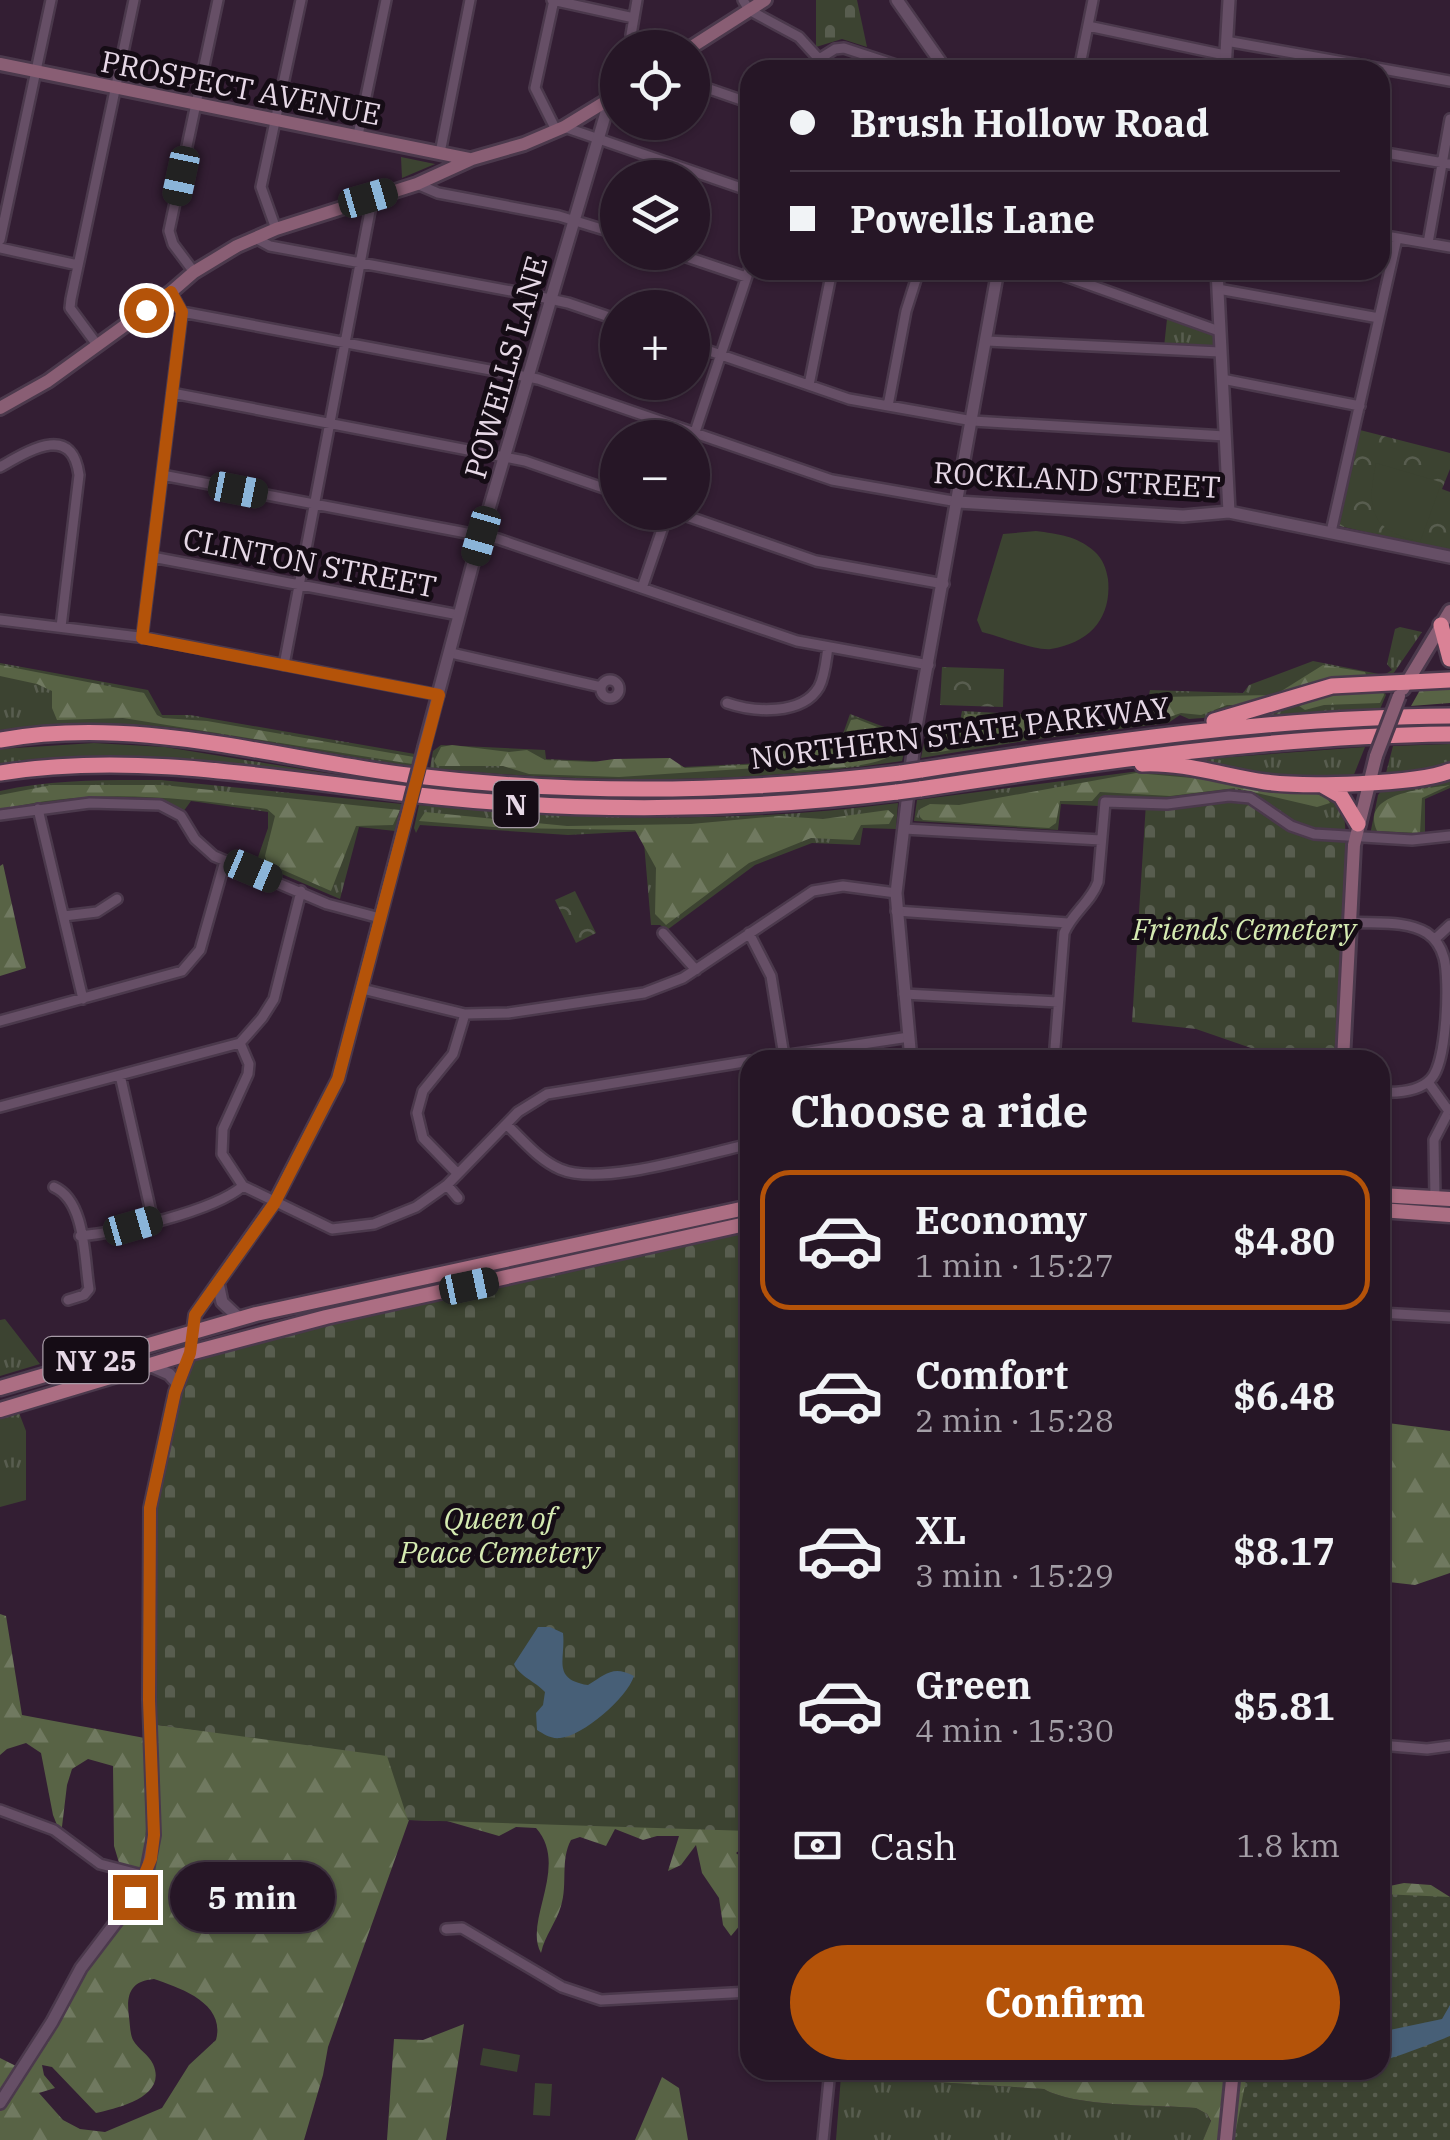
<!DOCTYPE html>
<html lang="en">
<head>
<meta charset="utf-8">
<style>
  :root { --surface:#261626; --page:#2e1f2e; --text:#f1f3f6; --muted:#a49fa7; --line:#423543; --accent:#b45309 }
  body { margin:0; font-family:"IBM Plex Serif",serif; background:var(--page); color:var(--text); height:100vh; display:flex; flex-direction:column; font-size:38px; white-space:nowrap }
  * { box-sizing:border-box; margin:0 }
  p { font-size:32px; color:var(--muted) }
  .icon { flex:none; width:55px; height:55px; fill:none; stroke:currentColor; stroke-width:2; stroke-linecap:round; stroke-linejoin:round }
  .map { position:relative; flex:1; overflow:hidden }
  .sheet { position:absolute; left:740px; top:1050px; width:650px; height:1030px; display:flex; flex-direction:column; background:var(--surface); border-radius:30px; box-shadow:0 2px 8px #0004,0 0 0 2px var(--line) }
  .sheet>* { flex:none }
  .banner { position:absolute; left:740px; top:60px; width:650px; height:220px; border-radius:30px; box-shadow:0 2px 8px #0004,0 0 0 2px var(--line); display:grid; align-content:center; height:220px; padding:0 50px; background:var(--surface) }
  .tools { position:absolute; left:600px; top:30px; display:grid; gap:20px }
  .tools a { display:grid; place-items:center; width:110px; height:110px; border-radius:50%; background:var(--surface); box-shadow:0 2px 8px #0004,0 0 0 2px var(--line); font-size:50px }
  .end { position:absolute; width:45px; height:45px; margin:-22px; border:12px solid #b45309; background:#fff; box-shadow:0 0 0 5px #fff }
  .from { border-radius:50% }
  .bubble { position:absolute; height:70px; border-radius:35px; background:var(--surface); box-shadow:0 2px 8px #0004,0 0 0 2px var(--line); font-size:32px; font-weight:700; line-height:70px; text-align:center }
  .car { position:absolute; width:30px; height:60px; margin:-30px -15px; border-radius:12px; box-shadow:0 0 8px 2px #0007; background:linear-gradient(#222 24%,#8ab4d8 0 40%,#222 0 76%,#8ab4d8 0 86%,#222 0) }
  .banner b { display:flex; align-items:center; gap:35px; height:95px; font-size:38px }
  .banner b+b { border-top:2px solid var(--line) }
  .banner i { width:25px; height:25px; background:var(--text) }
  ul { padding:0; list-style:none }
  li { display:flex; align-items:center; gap:30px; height:140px; margin:0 20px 15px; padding:0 30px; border:5px solid transparent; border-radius:30px }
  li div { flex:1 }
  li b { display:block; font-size:38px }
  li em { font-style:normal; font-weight:700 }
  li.current { border-color:var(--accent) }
  li>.icon { width:90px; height:90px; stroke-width:1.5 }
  h2 { padding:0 50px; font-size:45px; line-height:120px }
  .pay { display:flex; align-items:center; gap:25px; height:110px; padding:0 50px; font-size:38px }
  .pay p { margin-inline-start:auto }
  .primary-button { display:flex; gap:20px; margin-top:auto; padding:20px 50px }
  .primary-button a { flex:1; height:115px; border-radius:60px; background:var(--accent); color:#fff; font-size:40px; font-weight:700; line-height:115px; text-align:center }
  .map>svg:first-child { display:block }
  .grass { fill:url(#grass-tufts) }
  .forest { fill:url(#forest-firs); fill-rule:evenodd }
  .cemetery { fill:url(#cemetery-stones) }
  .park { fill:url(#park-crowns) }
  .garden { fill:url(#garden-dots) }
  .pitch { fill:#3c4331 }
  .water { fill:#475f77 }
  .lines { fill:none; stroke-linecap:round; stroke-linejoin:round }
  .minor-casing { stroke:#4b394c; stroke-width:14 }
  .tertiary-casing { stroke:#4b394c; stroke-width:16 }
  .secondary-casing { stroke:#4b394c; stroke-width:18 }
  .primary-casing { stroke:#4b394c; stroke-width:19 }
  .motorway-casing { stroke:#4b394c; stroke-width:20 }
  .minor { stroke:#664f66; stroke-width:9 }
  .tertiary { stroke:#664f66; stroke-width:11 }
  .secondary { stroke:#895e74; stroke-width:12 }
  .primary { stroke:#ac6e83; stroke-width:14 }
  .motorway { stroke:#da8296; stroke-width:15 }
  .tertiary-bridge-casing { stroke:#4b394c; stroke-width:16; stroke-linecap:butt }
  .secondary-bridge-casing { stroke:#4b394c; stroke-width:18; stroke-linecap:butt }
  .motorway-bridge-casing { stroke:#4b394c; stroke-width:20; stroke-linecap:butt }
  .tertiary-bridge { stroke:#664f66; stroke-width:11 }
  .secondary-bridge { stroke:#895e74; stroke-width:12 }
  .motorway-bridge { stroke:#da8296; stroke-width:15 }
  .route { stroke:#b45309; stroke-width:12 }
  .labels { text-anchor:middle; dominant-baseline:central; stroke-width:10; stroke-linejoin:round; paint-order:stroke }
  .shield { fill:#150c15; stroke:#a79ba7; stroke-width:2.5 }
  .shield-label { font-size:28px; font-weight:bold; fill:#e6d8e6 }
  .street-label { font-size:30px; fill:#e6d8e6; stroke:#150c15 }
  .park-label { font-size:30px; font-style:italic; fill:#d5ebb2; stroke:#150c15 }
</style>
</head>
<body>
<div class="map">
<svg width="1450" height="2140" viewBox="0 0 1450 2140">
  <defs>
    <pattern id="grass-tufts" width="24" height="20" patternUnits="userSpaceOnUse" patternTransform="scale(2.5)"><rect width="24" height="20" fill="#3c4331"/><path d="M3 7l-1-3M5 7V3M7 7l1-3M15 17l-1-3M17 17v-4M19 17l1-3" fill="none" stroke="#585d4f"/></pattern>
    <pattern id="forest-firs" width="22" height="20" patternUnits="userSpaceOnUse" patternTransform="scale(2.5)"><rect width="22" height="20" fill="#586345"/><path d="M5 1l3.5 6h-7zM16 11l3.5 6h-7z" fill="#707960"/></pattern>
    <pattern id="cemetery-stones" width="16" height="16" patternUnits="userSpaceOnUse" patternTransform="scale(2.5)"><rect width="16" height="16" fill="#3c4331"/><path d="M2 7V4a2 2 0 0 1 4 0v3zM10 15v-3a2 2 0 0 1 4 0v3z" fill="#585d4f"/></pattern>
    <pattern id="park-crowns" width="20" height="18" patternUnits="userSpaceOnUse" patternTransform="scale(2.5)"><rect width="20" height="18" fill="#3c4331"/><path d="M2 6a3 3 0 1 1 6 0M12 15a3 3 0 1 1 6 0" fill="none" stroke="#585d4f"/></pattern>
    <pattern id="garden-dots" width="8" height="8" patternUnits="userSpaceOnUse" patternTransform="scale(2.5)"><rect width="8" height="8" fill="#3c4331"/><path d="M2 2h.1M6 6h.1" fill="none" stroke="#585d4f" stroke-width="1.8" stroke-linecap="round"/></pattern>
  </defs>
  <rect width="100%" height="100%" fill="#331e33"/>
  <path class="grass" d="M1167,319l47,17 2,13 -52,-2z
    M1400,627l22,5 -31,45 -175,40 -27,2 -9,-4 -12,8 -138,17 -109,18 6,-30 31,3 4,-20 182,10 6,-31 93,3 6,-8 64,-24 71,14 8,-5 -5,-6 8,-35z
    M0,663l148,27 14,25h28l225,39 -4,12c-78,-11 -157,-28 -235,-38 -59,-7 -117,-4 -176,2z
    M1383,690l3,5 -6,14 -127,7 72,-24z
    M850,714l58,22 -6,25c-156,23 -315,23 -472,7l3,-17 8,-6 104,5 1,9 48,2 32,9 135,-7 2,-13 76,-5z
    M94,743l71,4 186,30 -190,-18 -68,-2 -93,10v-18z
    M1450,744v24l-64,5 7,-27z
    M1365,747l-12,30 -73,4 -90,-21z
    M1155,769l163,21c20,7 29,23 27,44l-33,-4 -16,-7 -32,-22 -27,-9 -73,8 -57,-4 -8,4 -1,6 -37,-2 -3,26 -144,-9 3,-21z
    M1450,777v11l-25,11v36h-55l8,-40 4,-5z
    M161,780l241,24 -7,27 -36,-4 -19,72 -84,-36 12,-35v-16l-77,-11 -8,11c-39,-28 -137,-10 -183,0v-21c53,-12 107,-11 161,-11z
    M898,803l-2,26 -33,-1 -3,17 -48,-2 -57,22 -88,65 -7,-5h-9l-8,-94 -75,4 -148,-10 -4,8 -2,-5 5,-23c159,15 320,19 479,-2z
    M5,1319l35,45 -40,12v-56z
    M16,1405l10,26v69l-26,7v-97z
    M1126,2070h78l2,4 -5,8z
    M841,2076l203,13c30,18 113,16 152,19l11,6 4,8 -8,18h-367z"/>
  <path class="forest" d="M0,665l144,28 13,22 6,3 44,3 207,36 -2,7 -289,-46 -66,2 -5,-12v-17l-15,-7 -37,-8z
    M1323,665l42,7 2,5 -56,6 -61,22h-23l-26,10 -20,-2 -20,7 -11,-2 10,-21 115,-2z
    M1450,685v18l-39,3 9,-16z
    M1346,689l37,2 1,4 -4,8 -56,2 -19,5 -6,-4z
    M968,714l163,8 5,2c-45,4 -90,8 -135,15 -23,4 -47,12 -70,14l-5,-3 3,-20 32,3 3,-18z
    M857,719l43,17 1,11c-13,22 -80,21 -105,24l-10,-5 -167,11 -90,-3 -26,-8h-66l-3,-5 7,-14 11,-2 57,7 18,-2 18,10 48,2 21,-3 56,-1 15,10 78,-4 10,-12 66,-4 12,-28z
    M1136,773l67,6 69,14h42l13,5 3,5 -13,4 -82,-19 -65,8 -70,-4 -8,9h-32l-4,22 -7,5 -126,-8 -3,-3v-8l10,-5 29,1z
    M52,785h111l237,25 -7,15 -37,1 -25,65 -64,-28 -2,-7 10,-40 -8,-7c-90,-12 -177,-22 -267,1v-15z
    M1450,785l-28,13 -2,35 -43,-2c-18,-39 50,-42 73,-46z
    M888,810l6,5 -5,9 -28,1 -8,15 -42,-2 -62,25 -83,62 -11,-11 1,-46 -21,-38 -129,-2 -87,-7 6,-9 142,14 124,-2 88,-8 44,3z
    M3,864l23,104 -26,8v-110z
    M1380,1422l70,9v142l-35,12 -35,-4z
    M0,1614l6,2 16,99 128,24v-15l600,73v45l-14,11 14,11v59l-9,1 -10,12 -8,-11 -4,-27 -17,-25 -6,-28 -15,20 -13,6 11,-35h-22l-14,4 -28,-11 -9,17 -26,-9 -9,3c-11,20 -3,44 -10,66 -5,17 -16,29 -20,47 -18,-32 29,-87 -5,-125l-20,-1 -17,9 -52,-15 -38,-1 -81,227 -5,28 -19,65h-304v-82l20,10 46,-74 78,-104 10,-20 4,-49 -9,-43 -5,85 -5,8 -19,-5 -6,-20 -1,-80 -25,-7 -16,10 -5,16 -6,50 -8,-20 -12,-62 -15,-10 -19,6 -7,6zM154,1979c26,9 72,24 62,61l-27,25 -27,43 -57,24 -25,-3 -17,-9 -24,-27 16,-5 -11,-13 -2,-10 10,2 44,46c21,-5 72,-16 57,-49 -4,-9 -15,-15 -20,-24 -3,-6 -3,-16 -4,-23 -3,-22 1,-36 25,-38z
    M1404,1883l27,2 19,12v30l-70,-12v-27z
    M464,2024l-18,116h-59l7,-101 29,1z
    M842,2070h284l75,11 5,-7 -2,-4h176l70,70h-247l8,-19 -4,-7 -11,-6c-39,-3 -122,-1 -152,-19l-203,-13z
    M662,2077l17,11 9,52h-53z"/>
  <path class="cemetery" d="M816,0h41l10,47 -25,-8 -26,8z
    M1250,798l41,28 64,12 -12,222h-57l-90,-31 -64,-7 14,-219z
    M750,1223v608l-342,-11 -21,-64 -237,-32 -1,-194 41,-177z"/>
  <path class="park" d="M401,157l34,7 -33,14z
    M1360,430l90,23v16l-8,20 8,3v59l-111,-25z
    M942,667l62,2 -1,38 -63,-2z
    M575,891l21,42 -20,10 -21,-43z"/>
  <path class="garden" d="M1380,1894l70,3v243h-216l14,-70h132z"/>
  <path class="pitch" d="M1376,463l61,18 3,6 -20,55c-49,-12 -54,-31 -44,-79z
    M1036,531c22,3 41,5 58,20 9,8 12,17 14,28 4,39 -18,64 -57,70 -16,2 -52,-13 -69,-17l-5,-12 26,-86z
    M483,2048l37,7 -3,17 -37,-7z
    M535,2083l17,1 -2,32 -17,-1z"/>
  <path class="water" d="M538,1627h12l13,6c3,26 -12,46 25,52 18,-11 25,-20 46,-9 -7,22 -51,60 -74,62 -10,1 -16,-4 -23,-8l-1,-17 7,-8 2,-13c-9,-10 -26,-16 -31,-28z
    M1450,2005v31c-12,5 -61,25 -70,24v-28l62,-13z"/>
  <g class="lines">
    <g class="minor-casing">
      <path id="minor" d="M552,0l82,18
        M554,0l-19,88 21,42
        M637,0l-6,35 8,13
        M743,0l6,10 50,27 20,22
        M1088,26l137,29
        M1226,41l224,40
        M819,59l16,-10 9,-1 67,22
        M1079,70l14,-70
        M692,83l58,20
        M564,127l186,64
        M358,135l28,-135
        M1380,152l70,12
        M440,153l30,-153
        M417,184l21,9 121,23 59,18
        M276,229l-15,-42 40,-187
        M1380,235l70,12
        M257,239l13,7 257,48 41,9 50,17
        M0,240l51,-240
        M1428,243l22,-124
        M0,248l78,17
        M672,252l74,25
        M1048,270l171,61
        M194,272l-21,-28 -4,-13 49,-231
        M1218,289l161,29
        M182,312l356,67 294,101 126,22
        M987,341l233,11
        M692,345l157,54 124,22 252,15
        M98,346l-28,-38 1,-9 63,-299
        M1222,379l138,27
        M809,385l23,-115
        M172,393l353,68 93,32
        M888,406l18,-95 13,-41
        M694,435l56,-168
        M0,467c27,-15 72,-45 79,8l-18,152
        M162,475l336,64 299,102 132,24
        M675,512l141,49 128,23
        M1331,532l66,-294
        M152,557l307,58
        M642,588l26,-76
        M0,620l147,18 292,57
        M142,638l40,-326 -11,-20
        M451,653l150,34
        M284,665l86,-454 -2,-13
        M601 689a9 9 0 1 1 18 0a9 9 0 1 1-18 0Z
        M727,703c26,9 75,13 92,-16 6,-11 7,-27 9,-40
        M38,809l45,190
        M0,815l90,-12 70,2 21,11 14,23 19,17 113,48 53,14
        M904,829l197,11
        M896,911l172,12
        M64,916l33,-4 20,-13
        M1351,922c24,2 55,-2 76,11 9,6 14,14 17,25 6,22 3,104 -13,121 -12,13 -34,14 -51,13
        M663,933l33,37
        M749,933l22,43 13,80
        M1435,939l15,-14
        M362,989l103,25 43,-1 136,-20 39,-15 130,-87 30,-5 53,7
        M904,994l154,8
        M0,1021l182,-50 18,-21 25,-89
        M240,1043l9,21 -1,10 -25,55 -1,25 21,32 89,43 42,-5 42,-17 31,-22 71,-73 29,-18 203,-33
        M240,1043l22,-25 12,-19 27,-108
        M756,1060l153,-23
        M1054,1060l10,-127c8,-20 27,-31 34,-51l7,-80 62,2 62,-8 21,2 41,28 23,8 98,6 38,-4
        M120,1075l33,146
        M1428,1082l20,28
        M0,1107l240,-64
        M507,1125c16,15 32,35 53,44 41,18 144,-15 190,-25
        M458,1174l-35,-36 -6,-25 6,-22 30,-37 12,-40
        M447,1185l11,13
        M54,1187c32,14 30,72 35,102l-5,6 -16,5
        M1435,1198l-1,-58 16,-31
        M80,1236c41,-4 132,-24 163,-50
        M1380,1313l70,4
        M1380,1745l47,4 23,-3
        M0,1810l54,20 46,34 46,12
        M446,1929l16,-1 100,59 39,13 149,-8
        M823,2140l7,-70"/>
    </g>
    <g class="tertiary-casing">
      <path id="tertiary" d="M897,0l49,70
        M1225,70l4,-70
        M1217,270l12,242
        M958,502l225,14 46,-4 221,45
        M424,747l49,-184 137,-464
        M911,1060l-15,-167 20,-166 82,-457
        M218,1283l4,19 18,17
        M151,1366l18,8 9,10
        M0,2103l52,-81 29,-54 54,-71 11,-21 8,-41 -5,-135 1,-192 25,-116 15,-39 5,-38 79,-112 64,-124 67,-257"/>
    </g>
    <g class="secondary-casing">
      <path id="secondary" d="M690,48l75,-48
        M0,64l469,95
        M0,408l48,-27 123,-89 23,-20 43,-26 39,-17 141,-45 55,-25 52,-15 40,-17 54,-33
        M1403,689l47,-78
        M1343,1060l11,-215 22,-89
        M1226,2140l7,-70"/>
    </g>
    <g class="primary-casing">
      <path id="primary" d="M1380,1195l70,4
        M1380,1210l70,5
        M0,1388l256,-74 494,-107
        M0,1410l190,-57 136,-36 424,-94"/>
    </g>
    <g class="motorway-casing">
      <path id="motorway" d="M1441,625l9,34
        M1214,721l118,-35 118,-6
        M0,740c136,-25 273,18 407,35 165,20 330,18 494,-2
        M1142,764c42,-2 82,12 123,18 38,5 151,3 185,-11
        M921,770c176,-27 351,-53 529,-54
        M0,773c144,-23 293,9 437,24 153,16 307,14 460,-5
        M1322,785l19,11 17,28
        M920,789c176,-27 351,-53 530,-55"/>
    </g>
    <use href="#minor" class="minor"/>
    <use href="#tertiary" class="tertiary"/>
    <use href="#secondary" class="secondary"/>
    <use href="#primary" class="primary"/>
    <use href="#motorway" class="motorway"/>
    <g class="tertiary-bridge-casing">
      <path id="tertiary-bridge" d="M405,822l19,-75"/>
    </g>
    <g class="secondary-bridge-casing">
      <path id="secondary-bridge" d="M1376,756l23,-60"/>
    </g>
    <g class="motorway-bridge-casing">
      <path id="motorway-bridge" d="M901,773l20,-3
        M897,792l23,-3"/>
    </g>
    <use href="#tertiary-bridge" class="tertiary-bridge"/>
    <use href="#secondary-bridge" class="secondary-bridge"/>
    <use href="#motorway-bridge" class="motorway-bridge"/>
  </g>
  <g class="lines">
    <path class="route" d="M135,1897l16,-38 3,-24 -5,-135 1,-192 25,-116 15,-39 5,-38 79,-111 64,-125 101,-384 -297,-57 40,-326 -11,-20 -25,18"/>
  </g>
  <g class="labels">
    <g class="shield">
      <rect x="493.5" y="781" width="45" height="46" rx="8"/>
      <rect x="43.5" y="1337" width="105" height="46" rx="8"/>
    </g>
    <g class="shield-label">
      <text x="516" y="804">N</text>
      <text x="96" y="1360">NY 25</text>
    </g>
    <g class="street-label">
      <text transform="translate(241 87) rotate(11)">PROSPECT AVENUE</text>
      <text transform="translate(505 367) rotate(-74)">POWELLS LANE</text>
      <text transform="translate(1077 479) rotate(3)">ROCKLAND STREET</text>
      <text transform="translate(310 562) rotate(11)">CLINTON STREET</text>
      <text transform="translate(960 732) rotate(-7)">NORTHERN STATE PARKWAY</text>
    </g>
    <g class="park-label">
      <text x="1244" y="928">Friends Cemetery</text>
      <text x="499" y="1517">Queen of<tspan x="499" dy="34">Peace Cemetery</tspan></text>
    </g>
  </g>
</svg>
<div class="tools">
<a><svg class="icon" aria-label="locate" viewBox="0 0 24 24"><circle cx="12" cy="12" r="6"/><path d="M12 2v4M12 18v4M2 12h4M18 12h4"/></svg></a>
<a><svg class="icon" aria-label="layers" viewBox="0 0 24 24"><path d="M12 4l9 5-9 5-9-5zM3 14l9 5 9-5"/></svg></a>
<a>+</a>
<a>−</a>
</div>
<i class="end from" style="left:146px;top:310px"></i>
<i class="end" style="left:135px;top:1897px"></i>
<div class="bubble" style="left:170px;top:1862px;width:165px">5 min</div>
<i class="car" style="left:181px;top:176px;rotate:192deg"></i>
<i class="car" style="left:368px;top:198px;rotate:74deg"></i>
<i class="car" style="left:238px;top:490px;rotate:101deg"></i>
<i class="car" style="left:481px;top:536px;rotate:196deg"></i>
<i class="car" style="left:253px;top:871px;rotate:113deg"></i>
<i class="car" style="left:133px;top:1226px;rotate:74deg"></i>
<i class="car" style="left:469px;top:1286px;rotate:78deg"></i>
<div class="banner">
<b><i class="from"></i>Brush Hollow Road</b>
<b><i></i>Powells Lane</b>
</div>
<section class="sheet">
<h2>Choose a ride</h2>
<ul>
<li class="current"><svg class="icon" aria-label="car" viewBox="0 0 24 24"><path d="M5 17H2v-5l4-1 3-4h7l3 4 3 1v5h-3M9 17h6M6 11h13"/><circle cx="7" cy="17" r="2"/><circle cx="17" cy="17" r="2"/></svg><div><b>Economy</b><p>1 min · 15:27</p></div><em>$4.80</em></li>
<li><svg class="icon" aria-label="car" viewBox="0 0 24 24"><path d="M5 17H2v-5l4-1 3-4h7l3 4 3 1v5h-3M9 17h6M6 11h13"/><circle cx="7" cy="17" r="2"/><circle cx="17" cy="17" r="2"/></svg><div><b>Comfort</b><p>2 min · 15:28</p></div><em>$6.48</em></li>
<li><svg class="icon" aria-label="car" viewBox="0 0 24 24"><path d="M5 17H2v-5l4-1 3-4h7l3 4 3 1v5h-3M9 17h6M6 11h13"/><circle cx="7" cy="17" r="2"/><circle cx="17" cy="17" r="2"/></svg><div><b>XL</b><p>3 min · 15:29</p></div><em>$8.17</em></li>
<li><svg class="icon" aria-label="car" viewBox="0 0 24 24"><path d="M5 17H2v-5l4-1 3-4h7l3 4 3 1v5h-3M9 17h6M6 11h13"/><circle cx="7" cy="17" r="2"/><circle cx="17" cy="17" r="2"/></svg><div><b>Green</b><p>4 min · 15:30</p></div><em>$5.81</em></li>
</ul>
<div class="pay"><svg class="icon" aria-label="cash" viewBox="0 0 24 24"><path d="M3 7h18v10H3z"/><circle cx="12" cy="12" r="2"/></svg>Cash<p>1.8 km</p></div>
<div class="primary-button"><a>Confirm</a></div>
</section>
</div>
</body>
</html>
